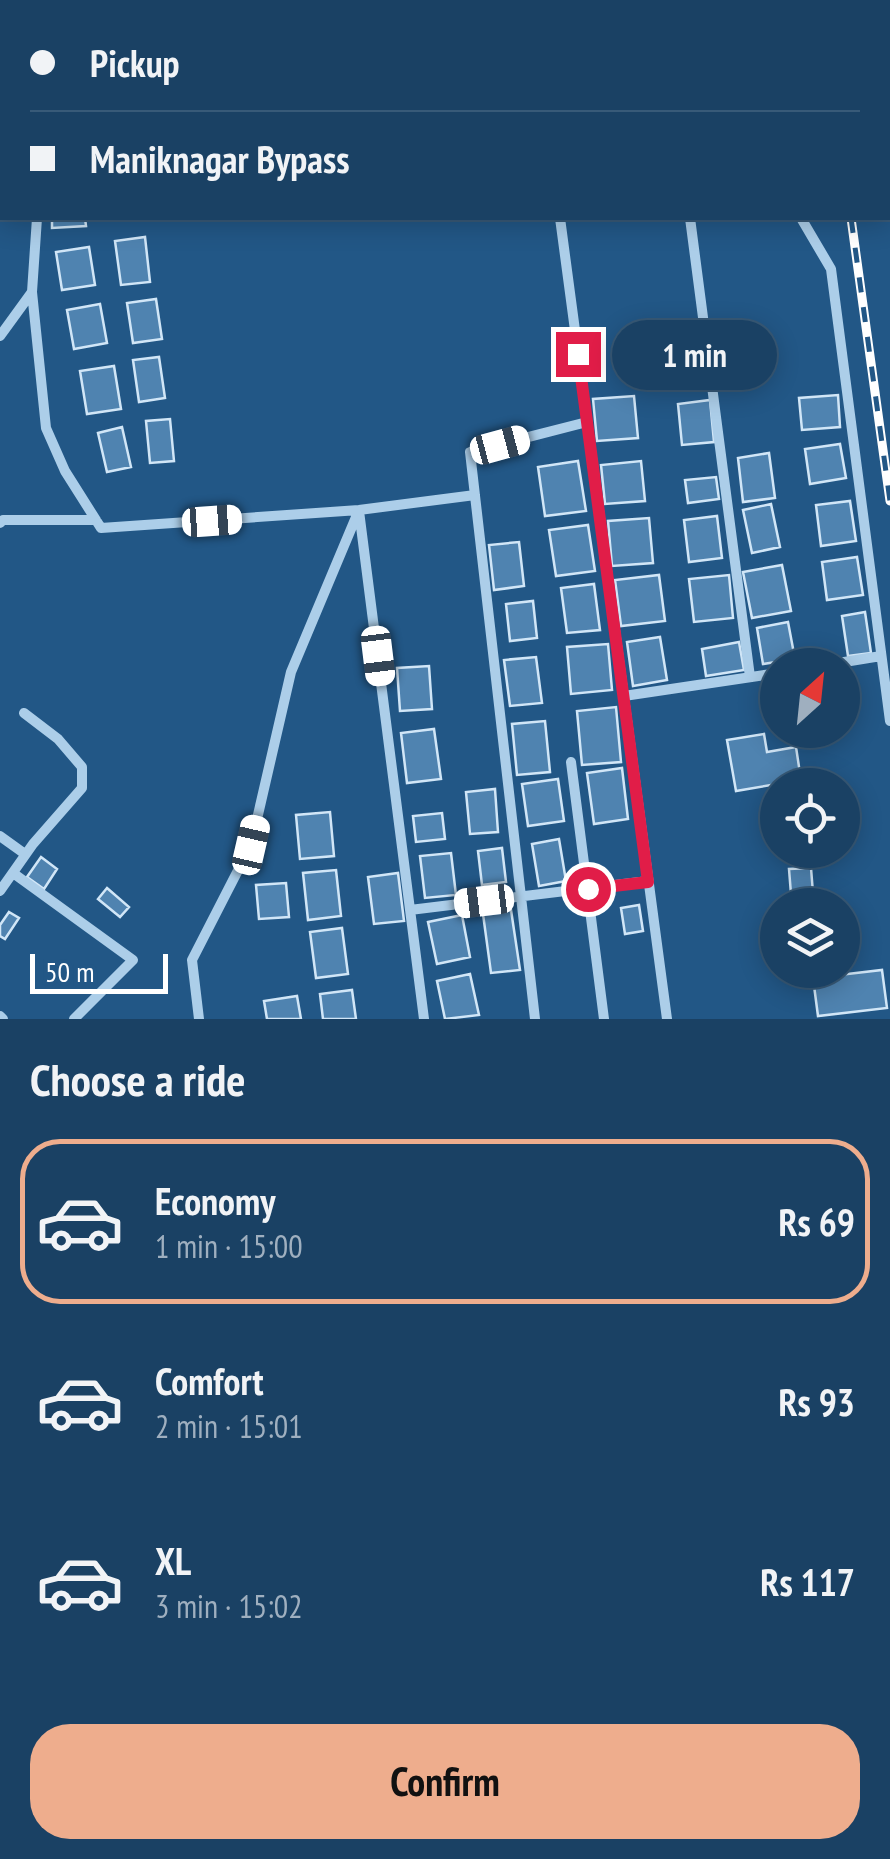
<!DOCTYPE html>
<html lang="en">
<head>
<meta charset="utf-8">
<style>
  :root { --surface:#1a4164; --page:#274c6d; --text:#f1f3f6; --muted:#9fafbf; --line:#385a78; --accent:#eead8d }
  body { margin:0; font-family:"PT Sans Narrow",sans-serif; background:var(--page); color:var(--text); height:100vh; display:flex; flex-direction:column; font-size:38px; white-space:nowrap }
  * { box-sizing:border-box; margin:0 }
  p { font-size:32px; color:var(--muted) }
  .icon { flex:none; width:55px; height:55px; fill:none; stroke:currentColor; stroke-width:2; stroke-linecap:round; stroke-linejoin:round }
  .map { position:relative; height:1019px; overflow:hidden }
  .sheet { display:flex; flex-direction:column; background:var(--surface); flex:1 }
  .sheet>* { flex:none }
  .guide { position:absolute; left:0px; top:0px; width:890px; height:220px; box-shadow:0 5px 25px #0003,0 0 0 2px var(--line); display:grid; align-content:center; height:220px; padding:0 30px; background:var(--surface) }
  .needle { width:65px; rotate:27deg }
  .fabs { position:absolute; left:760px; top:648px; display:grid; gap:20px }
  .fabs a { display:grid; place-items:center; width:100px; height:100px; border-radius:50%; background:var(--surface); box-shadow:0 5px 25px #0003,0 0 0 2px var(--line); font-size:50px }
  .scale { position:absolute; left:30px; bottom:25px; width:138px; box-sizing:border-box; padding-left:10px; border:5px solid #fff; border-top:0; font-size:28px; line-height:35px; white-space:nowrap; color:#fff; -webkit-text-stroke:8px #225786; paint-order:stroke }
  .end { position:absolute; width:45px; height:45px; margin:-22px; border:12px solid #e11d48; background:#fff; box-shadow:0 0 0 5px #fff }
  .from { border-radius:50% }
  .bubble { position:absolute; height:70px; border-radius:35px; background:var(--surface); box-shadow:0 5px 25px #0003,0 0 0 2px var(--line); font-size:32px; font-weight:700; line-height:70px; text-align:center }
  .car { position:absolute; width:30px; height:60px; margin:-30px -15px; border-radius:12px; box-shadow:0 0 8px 2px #0007; background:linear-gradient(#fff 24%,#345 0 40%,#fff 0 76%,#345 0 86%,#fff 0) }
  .guide b { display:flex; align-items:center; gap:35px; height:95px; font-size:38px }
  .guide b+b { border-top:2px solid var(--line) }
  .guide i { width:25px; height:25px; background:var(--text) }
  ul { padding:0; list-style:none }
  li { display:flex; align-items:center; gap:30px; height:165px; margin:0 20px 15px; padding:0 10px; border:5px solid transparent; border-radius:40px }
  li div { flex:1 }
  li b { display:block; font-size:38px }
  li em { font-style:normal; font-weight:700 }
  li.selected { border-color:var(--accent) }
  li>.icon { width:90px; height:90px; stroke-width:1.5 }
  h2 { padding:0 30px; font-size:45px; line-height:120px }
  .button { display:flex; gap:20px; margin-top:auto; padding:20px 30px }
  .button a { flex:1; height:115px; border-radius:40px; background:var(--accent); color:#111; font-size:40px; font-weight:700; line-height:115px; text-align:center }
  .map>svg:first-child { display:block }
  .building { fill:#4f83b0; stroke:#d1e6f7; stroke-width:2.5 }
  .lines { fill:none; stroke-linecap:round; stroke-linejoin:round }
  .minor { stroke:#accee9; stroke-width:10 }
  .rail-casing { stroke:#fff; stroke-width:9 }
  .rail { stroke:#225786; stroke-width:5; stroke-dasharray:15; stroke-linecap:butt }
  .route { stroke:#e11d48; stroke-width:12 }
</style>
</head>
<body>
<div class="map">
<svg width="890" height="1019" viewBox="0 0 890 1019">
  <rect width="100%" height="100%" fill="#225786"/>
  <path class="building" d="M52,218h33l1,8 -34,2z
    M145,237l5,45 -29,3 -6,-44z
    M89,247l6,38 -33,5 -6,-38z
    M156,299l6,40 -29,4 -6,-40z
    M100,304l7,39 -33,6 -7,-39z
    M743,341l7,42 -16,3 -7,-43z
    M159,357l6,41 -26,4 -6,-42z
    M114,366l7,43 -34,5 -7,-43z
    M838,395l2,32 -38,3 -3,-32z
    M634,396l4,42 -41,3 -4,-42z
    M710,400l4,42 -32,3 -4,-41z
    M170,419l4,42 -24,2 -4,-42z
    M122,427l9,40 -24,5 -9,-39z
    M840,444l6,34 -36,6 -5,-35z
    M769,453l6,45 -32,4 -5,-44z
    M578,461l8,50 -41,5 -7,-49z
    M641,461l4,40 -40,3 -4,-39z
    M716,477l3,22 -31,4 -3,-23z
    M850,501l6,40 -35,5 -5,-41z
    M771,504l9,43 -28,6 -9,-43z
    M717,516l5,42 -33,4 -5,-42z
    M649,518l4,45 -41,3 -4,-45z
    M588,525l7,46 -39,5 -7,-46z
    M519,542l5,44 -30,4 -5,-45z
    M857,557l6,38 -36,5 -5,-38z
    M782,565l9,46 -39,7 -9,-46z
    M659,575l6,46 -44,5 -6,-46z
    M729,575l4,43 -39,4 -5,-43z
    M594,584l6,46 -33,3 -6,-45z
    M533,601l4,37 -27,3 -4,-37z
    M865,612l6,41 -23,3 -6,-40z
    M788,622l7,37 -32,5 -6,-36z
    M660,637l7,43 -34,6 -6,-44z
    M739,642l5,28 -38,6 -4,-27z
    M608,644l4,46 -41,4 -4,-47z
    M536,657l6,46 -32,3 -6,-46z
    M429,666l3,43 -32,2 -3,-43z
    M616,707l5,55 -39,3 -5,-54z
    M545,721l5,51 -33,3 -5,-51z
    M434,729l7,50 -34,4 -6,-50z
    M764,734l3,18 29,-5 5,33 -65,11 -9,-51z
    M622,768l6,51 -34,5 -7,-51z
    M558,779l6,42 -36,5 -6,-42z
    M495,789l3,43 -28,2 -4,-42z
    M330,812l4,44 -34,3 -4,-44z
    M442,813l3,26 -29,3 -3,-26z
    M559,839l7,42 -27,5 -7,-42z
    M502,848l4,34 -24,3 -4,-34z
    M451,853l5,42 -31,3 -5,-42z
    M41,857l16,12 -13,20 -17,-12z
    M811,868l2,25 -22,1 -2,-25z
    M336,870l5,46 -33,4 -5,-47z
    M398,873l6,48 -30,3 -6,-47z
    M286,883l3,34 -30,2 -3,-34z
    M107,888l22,19 -9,10 -22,-18z
    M639,905l4,26 -18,3 -4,-26z
    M511,910l9,60 -29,3 -8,-59z
    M9,912l10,6 -14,21 -5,-3v-11z
    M462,915l8,42 -33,7 -9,-42z
    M342,928l6,46 -32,4 -6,-46z
    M882,970l5,38 -69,8 -5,-38z
    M470,974l9,41 -34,4 -8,-38z
    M352,990l4,29h-33l-3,-25z
    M297,996l4,23h-34l-3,-18z"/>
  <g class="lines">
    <path class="minor" d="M691,0l1,2
      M107,2l2,-2
      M0,150l2,-3
      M560,218l107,801
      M690,218l60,459
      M801,218l30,51 59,452
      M32,292l14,136 19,43 36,57 258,-18 116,-15
      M0,336l32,-44 5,-74
      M359,511l65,508
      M0,523l3,-3h93
      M826,665l55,-9
      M624,696l154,-23
      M571,762l33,257
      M0,836l25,18
      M13,873l120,87 -59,59
      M0,891l33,-47 49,-56v-21l-24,-28 -34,-26
      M410,910l238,-29
      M0,1016l3,3
      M199,1019l-7,-59 59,-115 40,-173 68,-162
      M535,1019l-65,-567 117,-30"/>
    <g class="rail-casing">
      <path id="rail" d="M821,0l1,2
        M851,218l39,283"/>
    </g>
    <use href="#rail" class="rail"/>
  </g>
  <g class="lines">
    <path class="route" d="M578,354l70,528 -60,7"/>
  </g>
</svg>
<div class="fabs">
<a><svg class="needle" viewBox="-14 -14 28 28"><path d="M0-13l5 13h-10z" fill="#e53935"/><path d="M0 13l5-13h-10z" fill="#9fafbf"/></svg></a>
<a><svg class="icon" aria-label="locate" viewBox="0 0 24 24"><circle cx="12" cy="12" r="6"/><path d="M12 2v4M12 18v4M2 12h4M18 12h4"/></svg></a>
<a><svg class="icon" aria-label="layers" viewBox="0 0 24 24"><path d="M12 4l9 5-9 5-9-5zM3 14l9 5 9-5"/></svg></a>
</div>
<div class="scale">50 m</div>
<i class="end from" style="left:588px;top:889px"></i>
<i class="end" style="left:578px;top:354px"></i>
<div class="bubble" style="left:612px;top:320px;width:165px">1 min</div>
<i class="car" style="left:500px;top:445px;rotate:75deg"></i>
<i class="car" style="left:212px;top:521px;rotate:86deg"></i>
<i class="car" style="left:378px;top:656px;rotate:173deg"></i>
<i class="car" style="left:251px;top:845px;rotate:13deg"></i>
<i class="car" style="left:484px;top:901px;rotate:263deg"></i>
<div class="guide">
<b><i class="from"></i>Pickup</b>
<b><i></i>Maniknagar Bypass</b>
</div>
</div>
<section class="sheet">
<h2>Choose a ride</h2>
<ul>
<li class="selected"><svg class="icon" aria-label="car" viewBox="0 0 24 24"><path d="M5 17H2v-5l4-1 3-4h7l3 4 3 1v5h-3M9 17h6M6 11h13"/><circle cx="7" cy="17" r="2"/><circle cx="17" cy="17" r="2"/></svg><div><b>Economy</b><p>1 min · 15:00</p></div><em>Rs 69</em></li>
<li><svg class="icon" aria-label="car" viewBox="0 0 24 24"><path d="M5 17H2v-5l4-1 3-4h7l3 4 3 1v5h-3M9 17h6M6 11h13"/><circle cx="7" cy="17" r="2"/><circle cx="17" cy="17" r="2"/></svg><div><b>Comfort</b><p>2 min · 15:01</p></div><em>Rs 93</em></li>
<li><svg class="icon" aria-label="car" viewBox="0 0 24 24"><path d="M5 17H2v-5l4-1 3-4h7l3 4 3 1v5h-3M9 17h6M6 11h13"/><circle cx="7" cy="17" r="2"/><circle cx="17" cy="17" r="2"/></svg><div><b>XL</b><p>3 min · 15:02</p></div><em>Rs 117</em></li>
</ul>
<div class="button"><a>Confirm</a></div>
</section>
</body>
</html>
